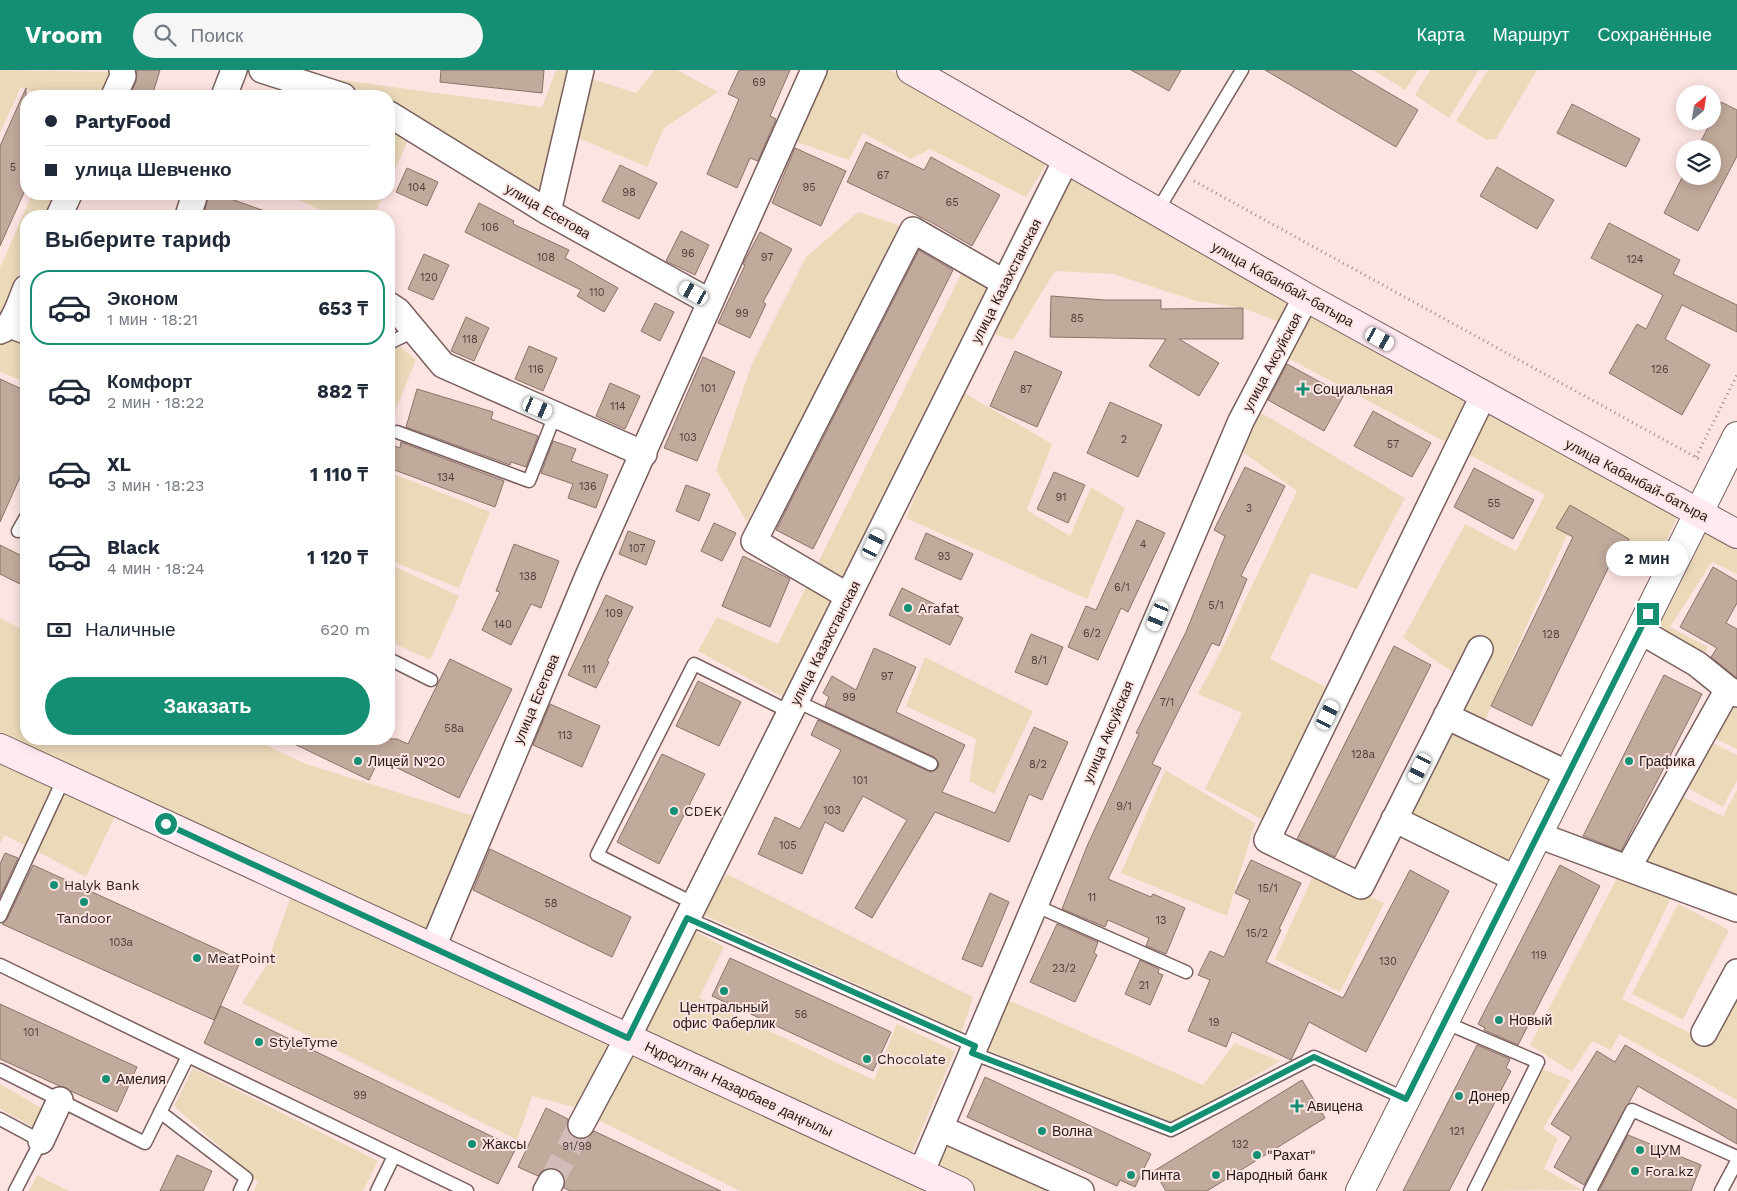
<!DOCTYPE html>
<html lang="ru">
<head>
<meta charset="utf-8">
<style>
  :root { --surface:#fff; --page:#f6f6f7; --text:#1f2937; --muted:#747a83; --line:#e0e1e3; --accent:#148f74 }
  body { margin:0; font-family:"Work Sans",sans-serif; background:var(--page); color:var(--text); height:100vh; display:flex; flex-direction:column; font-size:19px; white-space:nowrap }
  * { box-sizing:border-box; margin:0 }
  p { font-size:16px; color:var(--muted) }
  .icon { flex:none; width:28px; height:28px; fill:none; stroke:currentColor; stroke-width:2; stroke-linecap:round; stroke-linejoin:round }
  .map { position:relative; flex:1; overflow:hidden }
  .sheet { position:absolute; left:20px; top:140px; width:375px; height:535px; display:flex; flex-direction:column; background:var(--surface); border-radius:20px; box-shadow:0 2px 12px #0003 }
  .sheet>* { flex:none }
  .hud { position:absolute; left:20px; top:20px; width:375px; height:110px; border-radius:20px; box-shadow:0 2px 12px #0003; display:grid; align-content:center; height:110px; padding:0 25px; background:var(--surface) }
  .needle { width:32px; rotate:30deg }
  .buttons { position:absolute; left:1676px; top:15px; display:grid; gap:10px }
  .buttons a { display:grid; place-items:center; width:45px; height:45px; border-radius:50%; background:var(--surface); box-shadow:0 2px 12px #0003; font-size:25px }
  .end { position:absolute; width:22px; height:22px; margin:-11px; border:6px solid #148f74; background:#fff; box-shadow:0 0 0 2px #fff }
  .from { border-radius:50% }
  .bubble { position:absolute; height:35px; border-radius:18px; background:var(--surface); box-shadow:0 2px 12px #0003; font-size:16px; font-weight:700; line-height:35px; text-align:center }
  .car { position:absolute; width:15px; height:30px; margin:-15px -8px; border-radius:6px; box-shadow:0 0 4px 1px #0007; background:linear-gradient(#fff 24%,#345 0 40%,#fff 0 76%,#345 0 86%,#fff 0) }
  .hud b { display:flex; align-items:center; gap:18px; height:48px; font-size:19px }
  .hud b+b { border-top:1px solid var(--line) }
  .hud i { width:12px; height:12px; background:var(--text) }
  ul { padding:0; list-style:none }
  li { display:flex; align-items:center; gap:15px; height:75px; margin:0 10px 8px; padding:0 15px; border:2px solid transparent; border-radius:20px }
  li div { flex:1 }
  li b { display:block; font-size:19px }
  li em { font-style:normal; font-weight:700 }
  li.active { border-color:var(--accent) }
  li>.icon { width:45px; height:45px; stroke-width:1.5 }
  h2 { padding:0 25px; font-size:22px; line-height:60px }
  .pay { display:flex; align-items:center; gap:12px; height:55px; padding:0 25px; font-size:19px }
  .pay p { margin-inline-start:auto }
  .button { display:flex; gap:10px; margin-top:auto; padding:10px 25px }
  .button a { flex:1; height:58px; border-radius:30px; background:var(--accent); color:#fff; font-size:20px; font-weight:700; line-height:58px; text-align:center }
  header { display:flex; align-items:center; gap:30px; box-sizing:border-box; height:70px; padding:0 25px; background:var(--accent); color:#fff }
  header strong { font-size:24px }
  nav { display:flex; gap:28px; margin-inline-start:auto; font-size:18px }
  .search { width:350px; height:45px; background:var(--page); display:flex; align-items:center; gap:12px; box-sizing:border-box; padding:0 18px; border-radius:28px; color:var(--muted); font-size:19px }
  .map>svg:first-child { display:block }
  .green { fill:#ebdaba }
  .building { fill:#c1aa9c; stroke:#897366 }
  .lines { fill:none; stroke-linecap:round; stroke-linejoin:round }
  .minor-tunnel { stroke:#d1bcba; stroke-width:25; stroke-dasharray:25 12; stroke-linecap:butt }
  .service-casing { stroke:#795f5d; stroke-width:15 }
  .minor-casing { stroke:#795f5d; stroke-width:28 }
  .tertiary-casing { stroke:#795f5d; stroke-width:30 }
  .secondary-casing { stroke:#795f5d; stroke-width:30 }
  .path { stroke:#9b8988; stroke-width:3; stroke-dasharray:1 4; stroke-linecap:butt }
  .service { stroke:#fff; stroke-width:12 }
  .minor { stroke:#fff; stroke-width:25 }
  .tertiary { stroke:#fff; stroke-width:28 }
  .secondary { stroke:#ffeaf2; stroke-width:28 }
  .route { stroke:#148f74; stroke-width:6 }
  .poi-dot { fill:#148f74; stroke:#fce4e2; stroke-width:2 }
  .labels { text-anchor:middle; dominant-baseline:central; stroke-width:4; stroke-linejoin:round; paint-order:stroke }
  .number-label { font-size:11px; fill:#4c3e3a }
  .street-label { font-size:14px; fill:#251a19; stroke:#fce4e2 }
  .poi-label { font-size:14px; fill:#251a19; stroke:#fce4e2; text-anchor:start }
</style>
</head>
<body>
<header>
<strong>Vroom</strong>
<div class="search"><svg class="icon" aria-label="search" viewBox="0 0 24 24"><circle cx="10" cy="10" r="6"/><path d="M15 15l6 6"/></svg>Поиск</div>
<nav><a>Карта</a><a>Маршрут</a><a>Сохранённые</a></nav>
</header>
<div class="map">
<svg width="1737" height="1121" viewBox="0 0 1737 1121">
  <rect width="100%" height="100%" fill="#fce4e2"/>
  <path class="green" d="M0,0l111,2 -11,24h-56l-23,-9 -21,46z
    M556,0h19l-31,133 -155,-96v-11h-26l-60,-21 239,32z
    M655,0h22l41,22 -54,36 -17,39 -71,-30 16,-58 44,14z
    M825,0h65l157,93 -21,34 -96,-48 -19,10 -48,-26 -14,27 -55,-19z
    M1373,0h45l-13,20z
    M1430,0h49l-30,48 -34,-23z
    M1488,0h49l-41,69 -9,1 -31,-19z
    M389,58l21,8 -21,47z
    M1068,101l225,135 -9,18 -41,-16 -47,-7 -83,-27 -58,-3 -42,69 -26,-8z
    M32,124h24l-10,22h-20v43l-26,58v-49z
    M286,124h98l-10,22h-40z
    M858,142l46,15 -157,295 -31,-52 35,-104 55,-109z
    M964,198l26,20 -206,410 -86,-47 19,-34 61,27z
    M1310,232l371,209 -32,63 -80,-44 -87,197 -25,-13v-39l-54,-37 62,-114 51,27 29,-56 -261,-139z
    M26,239v73l-26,-10v-30l4,1z
    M389,266l27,24 -27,66z
    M959,320l93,54 -25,66 43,26 21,-49 34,21 -38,91 -181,-81z
    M1258,341l147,87 -48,91 -46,-16 -41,86 58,29 -65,132 -58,-31 37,-76 -44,-19 24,-45 75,-158 -60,-43z
    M389,402l101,40 -31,76 -70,-28z
    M1702,451l35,20v33l-25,-12 -42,65 38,20 -7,12 -53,-34z
    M389,494l70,32 -29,64 -41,-19z
    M0,548l26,13v108h227l53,25 171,53 -49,119 -428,-197z
    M925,587l108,54 -39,83 -25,-13 7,-42 -70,-33z
    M1730,628l7,4v47l-28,-14z
    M1450,653l110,53 -47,98 -112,-56z
    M1711,672l26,13v25l-14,27 -36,-19z
    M0,689l117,53 -31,65 -81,-42 -5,8z
    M1165,700l90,53 -28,93 -106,-43z
    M1737,720v110l-100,-37 39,-69 47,22z
    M1315,802l69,31 -44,89 -65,-33z
    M727,804l246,123 -11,35 -265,-120z
    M1617,808l57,14 -52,107 86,43 29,-54v112l-118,-66 -8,16 -19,-9 -20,31 -42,-27z
    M291,826l322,152 -35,60 -46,-12 -15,44 -275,-137 24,-37z
    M1678,834l51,26 -46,90 -51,-26z
    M690,858l34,19 -25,51 175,82 23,-56 58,27 -44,104 -268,-121z
    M1004,928l199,87 32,-42 45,18 -110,65 -187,-78z
    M633,979l302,142h-195l-146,-73z
    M193,998l185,93 -15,30h-109l4,-9 -84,-76z
    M1541,999l30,11 -28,49 15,9 -14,31 38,21 -99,1z
    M0,1014l43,25 -10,18 -33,-18z
    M945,1066l121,55h-94l-42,-19z
    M37,1105l32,16h-40z"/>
  <path class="building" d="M137,0h23l-8,26h-22l6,-15z
    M441,0h103l-2,23 -102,-11z
    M739,0h51l-20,46 6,3 -18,42 -8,-3 -13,30 -30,-14 32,-75 -11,-5z
    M1131,0h50l-12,21z
    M1265,0h85l68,40 -22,37z
    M26,18v100l-26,58v-100z
    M1721,32l16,8v46l-39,75 -34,-18 21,-41v4h27v-27h-15z
    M1572,34l68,35 -14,28 -69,-34z
    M866,72l58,28 7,-13 69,38 -28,51 -43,-25 -82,-39z
    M795,78l51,23 -25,55 -49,-23z
    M620,95l37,18 -18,36 -37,-18z
    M1497,97l57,33 -17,29 -57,-33z
    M407,98l31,14 -11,24 -31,-14z
    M209,124h24l-2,5 42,15v2h-70z
    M479,133l35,18 -1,3 56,26 -4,8 53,30 -14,24 -27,-16 4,-6 -116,-58z
    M1609,153l71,37 -7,14 64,31v27l-55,-27 -17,34 45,26 -28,50 -73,-42 28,-49 9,5 17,-34 -72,-37z
    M681,161l28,14 -14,30 -29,-14z
    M760,162l32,17 -29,53 3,2 -16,34 -32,-15 27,-58 -2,-1z
    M919,180l34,20 -140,279 -37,-19z
    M424,184l25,11 -16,35 -25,-11z
    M1051,226l54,4h56v9l82,-1v31h-64l40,24 -20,33 -50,-30 17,-27 -116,-2z
    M655,233l19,9 -14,29 -19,-10z
    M466,247l23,11 -15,33 -23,-10z
    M529,276l28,12 -14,33 -28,-12z
    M1015,281l47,21 -25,55 -47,-21z
    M703,287l32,15 -38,89 -33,-13z
    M1287,294l57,31 -20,36 -56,-31z
    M0,309l26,12v73l-26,58z
    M610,313l30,13 -15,33 -29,-13z
    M417,319l76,23 -2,7 47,17 -12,31 -15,-5 -1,3 -104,-38z
    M1110,332l52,23 -24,52 -51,-24z
    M1373,341l58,32 -19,34 -58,-31z
    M553,371l23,8 -5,12 37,14 -12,33 -28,-10 5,-14 -32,-11z
    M401,372l103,39 -9,26 -106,-39v-24l11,4z
    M1245,397l40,19 -44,90 6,3 -28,67 -7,-3 -60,121 9,4 -53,111 43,18 2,-3 32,14 -19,46 -20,-8 3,-8 -41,-18 -3,7 -43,-18 26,-65 51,-110 -3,-1 50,-101 39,-96 -11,-6z
    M1474,398l60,32 -21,39 -59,-32z
    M1054,402l31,13 -17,38 -31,-14z
    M686,415l24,9 -11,27 -23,-10z
    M1570,435l59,34 -13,23 -4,-2 -80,166 -41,-20 82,-169 -17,-9z
    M1137,450l28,13 -37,79 -7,-4 -23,52 -30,-13 18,-41 10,4z
    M714,453l22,10 -14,28 -21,-10z
    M628,461l27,10 -9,24 -27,-11z
    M926,463l47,21 -12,26 -46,-21z
    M514,474l45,17 -18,47 -10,-4 -20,41 -29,-15 18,-38 -4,-1z
    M0,475l26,13v29l-26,-13z
    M743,486l47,23 -20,48 -48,-21z
    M1713,497l24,14v22l-11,20 11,6v49l-26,-21 6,-9 -37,-21z
    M902,518l61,30 -13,27 -61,-30z
    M606,525l27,12 -26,54 2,1 -13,26 -28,-13z
    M1031,564l32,13 -16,38 -32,-13z
    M1394,576l37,19 -96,192 -38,-18z
    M874,578l42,19 -20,45 69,33 -23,47 53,21 39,-86 34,15 -26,58 -13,-6 -20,48 -74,-30 -63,106 -17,-10 52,-88 -44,-24 -20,36 -18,-10 -23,52 -44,-20 17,-37 25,12 41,-79 -30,-15 7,-15 110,51 4,1 6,-4 1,-5 -5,-6 -109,-51 4,-9 -6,-4 9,-17 24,14z
    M450,589l62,30 -53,109 -80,-39 -10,21 -85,-41h113l11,5z
    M1664,605l38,19 -81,157 -38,-15z
    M698,611l43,21 -22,44 -43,-20z
    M550,634l50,22 -18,41 -49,-22z
    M662,684l43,20 -46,90 -42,-22z
    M490,779l141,68 -19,40 -139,-67z
    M5,783l13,5 -18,39v-33z
    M1251,790l50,23 -22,46 2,1 -15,32 77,36 67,-128 39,21 -83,161 -57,-30 -18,38 -59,-28 -6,15 -38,-16 22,-51 -12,-5 12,-24 14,6 26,-57 -15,-7z
    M33,795l208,95 -27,60 -212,-96 5,-5z
    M1560,795l40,21 -82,159 -34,-15 1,-2 -7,-4z
    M990,823l19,9 -27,65 -20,-8z
    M1057,854l41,18 -4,11 3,2 -22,47 -45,-20z
    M730,888l161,74 -18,39 -161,-75z
    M1140,890l19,9 -1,4 5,2 -13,30 -25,-11z
    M0,934l137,63 -20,45 -117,-53z
    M221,936l295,142 -18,36 -294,-141z
    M1477,975l33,14 -4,9 5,3 -62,120h-46z
    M1625,975l112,65v34l-99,-58 -54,99 -30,-18 17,-30 -20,-13 46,-73 18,11z
    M985,1007l166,77 -16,33 -15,-7 -3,6 -150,-69z
    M1302,1010l23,38 -118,73h-41l-12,-20z
    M546,1038l22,11 1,13 6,6 13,-1 6,-6 127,60h-151l-6,-3v-13l-6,-6h-14l-6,7 -20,-9z
    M1628,1065l73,30 -10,26h-92z
    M177,1085l35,16 -9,20h-43z"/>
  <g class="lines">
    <path class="minor-tunnel" d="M551,1112l30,-57"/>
    <g class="service-casing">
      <path id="service" d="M1156,143l86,-143
        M4,260l22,8
        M389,273l25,-12
        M397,362l132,49 26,-66
        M18,461l8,-14
        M389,589l42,21
        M796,631l135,63
        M695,834l-98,-49 97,-191 96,48
        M1034,835l152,67
        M0,846l64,-138
        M687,848l288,128
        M0,895l467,226
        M1444,952l94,40 -64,129
        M972,983l199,77 143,-73 92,42
        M0,1000l145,73 43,-87
        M160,1042l86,66 -6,13
        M0,1049l41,22 -26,50
        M377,1121l17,-35
        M1590,1121l42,-81 105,47
        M1721,1121l16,-30"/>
    </g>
    <g class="minor-casing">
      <path id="minor" d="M262,0l81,26
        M114,26l9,-20 -1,-6
        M224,26l10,-26
        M389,44l159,98 162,90
        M548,142l33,-142
        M59,146l10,-22
        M188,146l7,-22
        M389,235l9,6 45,54 201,89
        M0,261c13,-3 21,-32 26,-43
        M848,526l-94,-55 159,-311 92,53
        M1640,561l57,33 31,25
        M1480,579l-119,237 -94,-46 216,-444
        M1446,646l122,58
        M1394,749l122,60
        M1538,765l199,74
        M1628,798l100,-179 9,5
        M433,877l155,-371 226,-506
        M1704,963l33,-61
        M581,1055l47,-88 438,-877
        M940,1058l141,63
        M41,1071l19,-41
        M921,1103l320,-752 65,-124
        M546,1121l5,-9"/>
    </g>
    <g class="tertiary-casing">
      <path id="tertiary" d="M1360,1121l377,-755"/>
    </g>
    <g class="secondary-casing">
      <path id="secondary" d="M911,0l400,230 426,234
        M0,678l960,443"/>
    </g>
    <path class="path" d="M1194,111l505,278
      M1696,387l41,-82"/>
    <use href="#service" class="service"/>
    <use href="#minor" class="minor"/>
    <use href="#tertiary" class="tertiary"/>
    <use href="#secondary" class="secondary"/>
  </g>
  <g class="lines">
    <path class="route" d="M166,754l462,214 59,-120 288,128 -3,7 199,77 143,-73 92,42 242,-485"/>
  </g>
  <g class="poi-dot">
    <path d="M1300.5 311.5h5v5h5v5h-5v5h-5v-5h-5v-5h5z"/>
    <circle cx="908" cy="538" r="5"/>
    <circle cx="358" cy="691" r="5"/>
    <circle cx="1629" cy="691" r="5"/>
    <circle cx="674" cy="741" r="5"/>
    <circle cx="54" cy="815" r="5"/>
    <circle cx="84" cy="832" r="5"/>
    <circle cx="197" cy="888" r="5"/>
    <circle cx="724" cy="921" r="5"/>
    <circle cx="1499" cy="950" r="5"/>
    <circle cx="259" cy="972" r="5"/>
    <circle cx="867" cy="989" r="5"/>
    <circle cx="106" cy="1009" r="5"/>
    <circle cx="1459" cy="1026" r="5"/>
    <path d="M1294.5 1028.5h5v5h5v5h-5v5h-5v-5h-5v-5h5z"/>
    <circle cx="1042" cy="1061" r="5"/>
    <circle cx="472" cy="1074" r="5"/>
    <circle cx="1640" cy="1080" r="5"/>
    <circle cx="1257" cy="1085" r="5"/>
    <circle cx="1635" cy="1101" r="5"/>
    <circle cx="1131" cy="1105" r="5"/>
    <circle cx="1216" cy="1105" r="5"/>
  </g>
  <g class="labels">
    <g class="number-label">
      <text x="759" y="12">69</text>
      <text x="13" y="97">5</text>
      <text x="883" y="105">67</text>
      <text x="417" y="117">104</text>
      <text x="809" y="117">95</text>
      <text x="629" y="122">98</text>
      <text x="952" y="132">65</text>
      <text x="490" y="157">106</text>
      <text x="688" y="183">96</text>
      <text x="546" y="187">108</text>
      <text x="767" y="187">97</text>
      <text x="1635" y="189">124</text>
      <text x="429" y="207">120</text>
      <text x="597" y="222">110</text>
      <text x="742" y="243">99</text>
      <text x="1077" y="248">85</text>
      <text x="470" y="269">118</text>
      <text x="536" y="299">116</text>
      <text x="1660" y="299">126</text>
      <text x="708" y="318">101</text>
      <text x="1026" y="319">87</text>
      <text x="618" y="336">114</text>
      <text x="688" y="367">103</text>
      <text x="1124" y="369">2</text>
      <text x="1393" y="374">57</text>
      <text x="446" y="407">134</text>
      <text x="588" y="416">136</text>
      <text x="1061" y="427">91</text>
      <text x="1494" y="433">55</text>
      <text x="1249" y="438">3</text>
      <text x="1143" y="474">4</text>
      <text x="637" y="478">107</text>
      <text x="944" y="486">93</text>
      <text x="528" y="506">138</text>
      <text x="1122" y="517">6/1</text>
      <text x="1216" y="535">5/1</text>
      <text x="614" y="543">109</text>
      <text x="503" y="554">140</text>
      <text x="1092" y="563">6/2</text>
      <text x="1551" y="564">128</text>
      <text x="1039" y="590">8/1</text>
      <text x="589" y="599">111</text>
      <text x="887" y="606">97</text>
      <text x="849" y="627">99</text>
      <text x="1167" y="632">7/1</text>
      <text x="454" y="658">58а</text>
      <text x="565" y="665">113</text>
      <text x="1363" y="684">128а</text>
      <text x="1038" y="694">8/2</text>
      <text x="860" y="710">101</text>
      <text x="1124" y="736">9/1</text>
      <text x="832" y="740">103</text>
      <text x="788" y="775">105</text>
      <text x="1268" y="818">15/1</text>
      <text x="1092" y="827">11</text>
      <text x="551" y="833">58</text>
      <text x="1161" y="850">13</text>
      <text x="1257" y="863">15/2</text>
      <text x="121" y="872">103а</text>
      <text x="1539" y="885">119</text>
      <text x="1388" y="891">130</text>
      <text x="1064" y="898">23/2</text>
      <text x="1144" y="915">21</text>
      <text x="801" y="944">56</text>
      <text x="1214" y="952">19</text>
      <text x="31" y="962">101</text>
      <text x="360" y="1025">99</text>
      <text x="1457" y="1061">121</text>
      <text x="1240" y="1074">132</text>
      <text x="577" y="1076">91/99</text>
    </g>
    <g class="street-label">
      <text transform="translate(548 141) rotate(30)">улица Есетова</text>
      <text transform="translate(1006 211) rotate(-63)">улица Казахстанская</text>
      <text transform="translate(1283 214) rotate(29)">улица Кабанбай-батыра</text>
      <text transform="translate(1272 292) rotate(-62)">улица Аксуйская</text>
      <text transform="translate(1637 410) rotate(28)">улица Кабанбай-батыра</text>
      <text transform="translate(825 573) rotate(-63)">улица Казахстанская</text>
      <text transform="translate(536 629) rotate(-67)">улица Есетова</text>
      <text transform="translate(1108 662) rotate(-67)">улица Аксуйская</text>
      <text transform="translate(739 1019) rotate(25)">Нұрсұлтан Назарбаев даңғылы</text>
    </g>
    <g class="poi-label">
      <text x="1313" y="319">Социальная</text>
      <text x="918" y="538">Arafat</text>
      <text x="368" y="691">Лицей №20</text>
      <text x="1639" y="691">Графика</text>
      <text x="684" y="741">CDEK</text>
      <text x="64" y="815">Halyk Bank</text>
      <text x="84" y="848" text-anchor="middle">Tandoor</text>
      <text x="207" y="888">MeatPoint</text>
      <text x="724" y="937" text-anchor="middle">Центральный<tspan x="724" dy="16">офис Фаберлик</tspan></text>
      <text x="1509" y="950">Новый</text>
      <text x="269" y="972">StyleTyme</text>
      <text x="877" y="989">Chocolate</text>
      <text x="116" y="1009">Амелия</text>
      <text x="1469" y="1026">Донер</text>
      <text x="1307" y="1036">Авицена</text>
      <text x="1052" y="1061">Волна</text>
      <text x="482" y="1074">Жаксы</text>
      <text x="1650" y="1080">ЦУМ</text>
      <text x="1267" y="1085">"Рахат"</text>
      <text x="1645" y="1101">Fora.kz</text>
      <text x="1141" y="1105">Пинта</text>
      <text x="1226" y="1105">Народный банк</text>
    </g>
  </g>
</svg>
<div class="buttons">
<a><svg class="needle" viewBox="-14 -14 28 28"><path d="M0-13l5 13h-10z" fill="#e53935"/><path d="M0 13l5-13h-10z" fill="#747a83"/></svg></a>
<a><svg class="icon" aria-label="layers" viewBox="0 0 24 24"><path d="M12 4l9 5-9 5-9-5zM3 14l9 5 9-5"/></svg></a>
</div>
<i class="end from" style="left:166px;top:754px"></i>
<i class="end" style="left:1648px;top:544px"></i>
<div class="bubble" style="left:1606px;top:471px;width:82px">2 мин</div>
<i class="car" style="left:694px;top:223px;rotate:299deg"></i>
<i class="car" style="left:1380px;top:269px;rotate:119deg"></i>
<i class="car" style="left:538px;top:338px;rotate:113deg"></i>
<i class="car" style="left:874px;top:474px;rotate:26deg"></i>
<i class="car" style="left:1158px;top:546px;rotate:203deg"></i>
<i class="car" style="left:1328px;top:645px;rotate:26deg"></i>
<i class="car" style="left:1420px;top:698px;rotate:206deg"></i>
<div class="hud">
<b><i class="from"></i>PartyFood</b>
<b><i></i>улица Шевченко</b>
</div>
<section class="sheet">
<h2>Выберите тариф</h2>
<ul>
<li class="active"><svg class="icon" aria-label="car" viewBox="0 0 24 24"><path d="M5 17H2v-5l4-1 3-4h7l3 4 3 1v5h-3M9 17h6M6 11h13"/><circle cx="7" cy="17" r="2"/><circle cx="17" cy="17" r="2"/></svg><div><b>Эконом</b><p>1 мин · 18:21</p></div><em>653 ₸</em></li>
<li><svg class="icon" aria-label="car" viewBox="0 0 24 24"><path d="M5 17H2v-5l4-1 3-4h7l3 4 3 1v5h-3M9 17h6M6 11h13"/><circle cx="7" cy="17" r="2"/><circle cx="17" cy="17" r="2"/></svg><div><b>Комфорт</b><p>2 мин · 18:22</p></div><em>882 ₸</em></li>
<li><svg class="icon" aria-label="car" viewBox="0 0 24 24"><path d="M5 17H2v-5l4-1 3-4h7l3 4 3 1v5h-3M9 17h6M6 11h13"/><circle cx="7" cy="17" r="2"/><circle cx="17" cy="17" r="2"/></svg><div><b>XL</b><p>3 мин · 18:23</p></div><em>1 110 ₸</em></li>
<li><svg class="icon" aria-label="car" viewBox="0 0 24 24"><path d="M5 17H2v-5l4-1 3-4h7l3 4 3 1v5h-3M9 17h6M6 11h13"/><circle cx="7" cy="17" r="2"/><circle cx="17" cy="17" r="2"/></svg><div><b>Black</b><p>4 мин · 18:24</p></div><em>1 120 ₸</em></li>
</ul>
<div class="pay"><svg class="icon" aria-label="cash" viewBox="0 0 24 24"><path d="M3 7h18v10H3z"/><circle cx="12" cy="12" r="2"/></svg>Наличные<p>620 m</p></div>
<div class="button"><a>Заказать</a></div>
</section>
</div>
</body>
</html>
